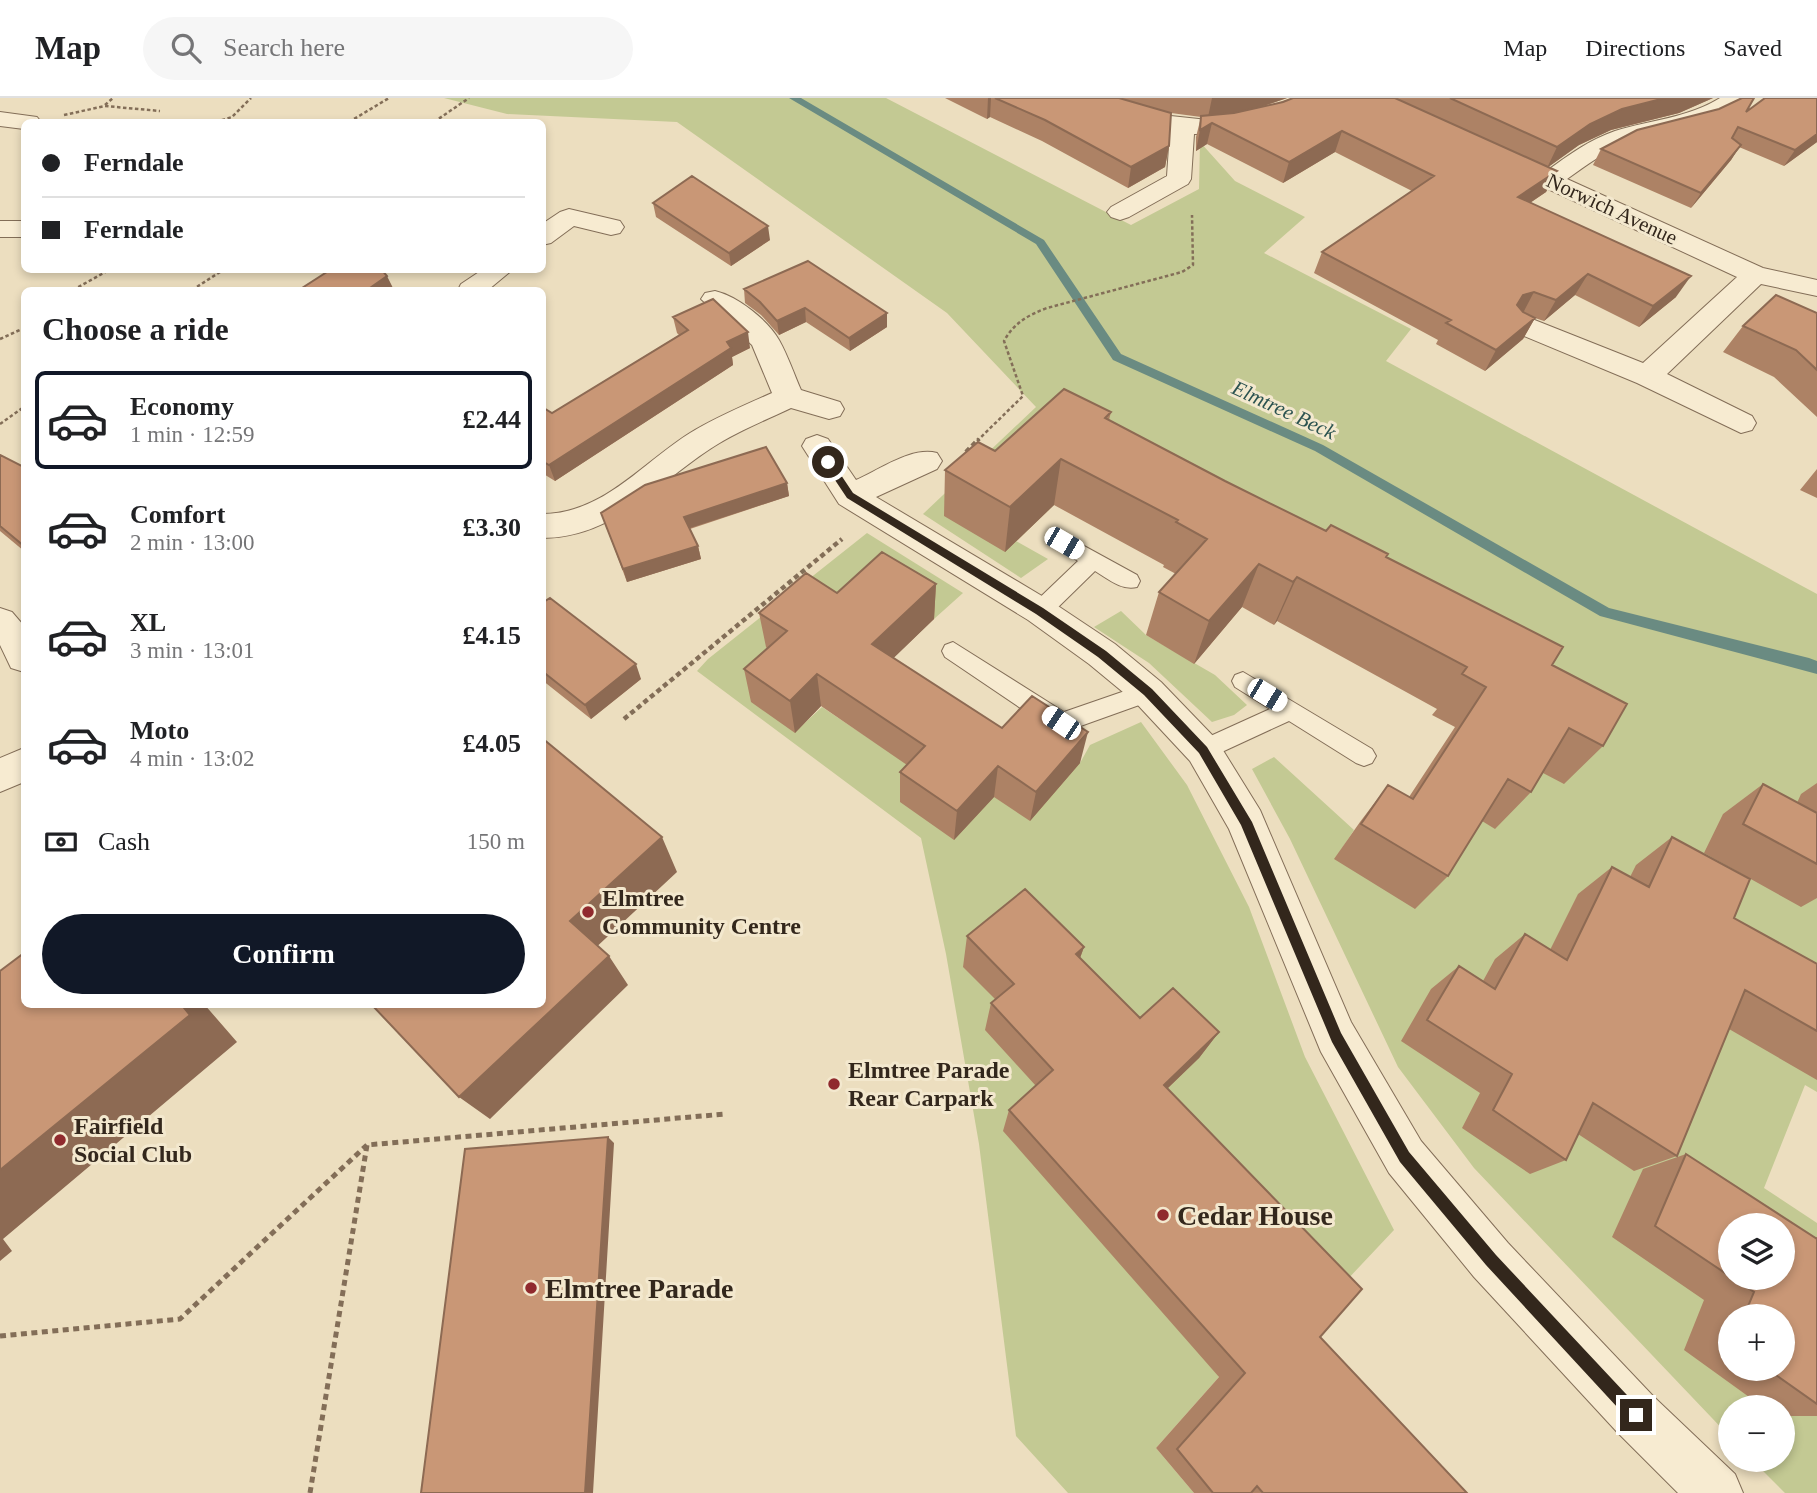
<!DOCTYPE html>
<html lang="en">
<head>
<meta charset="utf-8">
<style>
  :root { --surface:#fff; --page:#f6f6f6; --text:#202124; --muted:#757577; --line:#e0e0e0; --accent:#111827 }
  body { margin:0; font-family:"Times New Roman",serif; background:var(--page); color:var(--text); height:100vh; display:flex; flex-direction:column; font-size:26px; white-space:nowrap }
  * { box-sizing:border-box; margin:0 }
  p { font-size:23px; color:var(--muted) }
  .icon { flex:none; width:38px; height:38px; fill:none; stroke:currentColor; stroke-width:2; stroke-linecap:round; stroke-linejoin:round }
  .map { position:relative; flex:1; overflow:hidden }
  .drawer { position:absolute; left:21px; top:189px; width:525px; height:721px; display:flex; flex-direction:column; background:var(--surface); border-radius:10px; box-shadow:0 4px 10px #0003 }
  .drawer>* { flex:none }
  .guide { position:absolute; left:21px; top:21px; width:525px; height:154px; border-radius:10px; box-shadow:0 4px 10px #0003; display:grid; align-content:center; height:154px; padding:0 21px; background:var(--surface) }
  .fabs { position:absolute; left:1718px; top:1115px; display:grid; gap:14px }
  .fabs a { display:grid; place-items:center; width:77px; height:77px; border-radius:50%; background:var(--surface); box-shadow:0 4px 10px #0003; font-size:35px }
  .end { position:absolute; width:32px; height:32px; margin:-16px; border:9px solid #33271c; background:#fff; box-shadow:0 0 0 4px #fff }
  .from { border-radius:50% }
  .car { position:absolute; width:21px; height:42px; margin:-21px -10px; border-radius:9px; box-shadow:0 0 5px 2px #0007; background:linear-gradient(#fff 24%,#345 0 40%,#fff 0 76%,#345 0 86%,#fff 0) }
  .guide b { display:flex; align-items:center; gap:24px; height:66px; font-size:26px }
  .guide b+b { border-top:2px solid var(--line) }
  .guide i { width:18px; height:18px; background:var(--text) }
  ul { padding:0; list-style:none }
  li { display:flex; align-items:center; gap:21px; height:98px; margin:0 14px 10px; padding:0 7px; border:4px solid transparent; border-radius:10px }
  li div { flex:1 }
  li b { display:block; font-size:26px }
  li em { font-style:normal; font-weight:800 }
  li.current { border-color:var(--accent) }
  li>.icon { width:63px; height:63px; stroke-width:1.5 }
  h2 { padding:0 21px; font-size:32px; line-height:84px }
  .pay { display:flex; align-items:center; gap:18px; height:77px; padding:0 21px; font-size:26px }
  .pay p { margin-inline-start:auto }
  .primary-button { display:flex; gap:14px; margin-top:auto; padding:14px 21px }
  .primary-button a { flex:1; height:80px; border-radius:42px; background:var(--accent); color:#fff; font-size:28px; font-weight:800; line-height:80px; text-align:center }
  header { display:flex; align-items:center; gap:42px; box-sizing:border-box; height:98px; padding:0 35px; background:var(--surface); border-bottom:2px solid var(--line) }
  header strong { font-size:33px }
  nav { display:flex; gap:38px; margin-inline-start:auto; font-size:24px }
  .search { width:490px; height:63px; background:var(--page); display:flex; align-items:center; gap:18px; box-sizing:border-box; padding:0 24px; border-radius:38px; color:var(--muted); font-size:26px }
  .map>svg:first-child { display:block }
  .green { fill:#c3c993; fill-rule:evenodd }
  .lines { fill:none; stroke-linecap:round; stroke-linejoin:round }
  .stream { fill:#6a8b82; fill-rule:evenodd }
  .service-casing { stroke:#836e58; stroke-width:2 }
  .minor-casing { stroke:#836e58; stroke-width:2 }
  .path-far2 { stroke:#836e58; stroke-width:2.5; stroke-dasharray:3.5 2.5; stroke-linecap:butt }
  .path-far1 { stroke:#836e58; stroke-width:4.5; stroke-dasharray:5 3.5; stroke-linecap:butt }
  .path { stroke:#836e58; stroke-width:5; stroke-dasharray:6 4.5; stroke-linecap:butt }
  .service { fill:#f7ebd1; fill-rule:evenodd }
  .minor { fill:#f7ebd1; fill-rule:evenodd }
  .wall { fill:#ad8265; fill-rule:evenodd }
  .shaded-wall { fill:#8d6a53 }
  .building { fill:#c99776; stroke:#8d6a53; stroke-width:2 }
  .route { fill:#33271c }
  .poi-dot { fill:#902a2d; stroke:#f3e8ce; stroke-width:2.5 }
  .labels { text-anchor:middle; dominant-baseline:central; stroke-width:6; stroke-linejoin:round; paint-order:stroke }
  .far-street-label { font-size:21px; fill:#33271c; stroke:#f3e8ce }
  .far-water-label { font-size:21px; font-style:italic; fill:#2c5350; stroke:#f3e8ce }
  .poi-label { font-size:24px; font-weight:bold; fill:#33271c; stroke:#f3e8ce; text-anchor:start }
  .near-poi-label { font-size:28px; font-weight:bold; fill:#33271c; stroke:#f3e8ce; text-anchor:start }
</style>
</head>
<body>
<header>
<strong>Map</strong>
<div class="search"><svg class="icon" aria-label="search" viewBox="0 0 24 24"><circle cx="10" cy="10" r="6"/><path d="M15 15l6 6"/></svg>Search here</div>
<nav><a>Map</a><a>Directions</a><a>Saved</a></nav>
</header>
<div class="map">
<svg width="1817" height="1395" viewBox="0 0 1817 1395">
  <rect width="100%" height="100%" fill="#ecdebf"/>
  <path class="green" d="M444,0h442l245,127 68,-36 1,-47 35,39 70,36 -41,36 147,76 -25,32 431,233v498l-12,-7 -41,103 53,35v270h-32l-33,-33h31v-53h-52v31l-257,-270 -76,-101 -108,-228 -38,-70 22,-12 80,73 -19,29 138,-42 59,-49 -448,-292 -79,76 11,-11 32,18 -27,19 -98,-64 113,-107 -89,-94 -270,-191 -170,-8zM1731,1127h52v53h-52zM1731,1218h52v52h-52z
    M867,435l96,60 -29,26 -51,-32 -117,59 26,18 3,68 27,-25 103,69 69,21 86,-34 10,-18 51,-23 46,63 62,122 56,150 89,173 -65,69 -204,-254 -118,-33 37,82 175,283 -63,71 38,45h-126l-52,-57 -37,-292 -33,-190 -25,-116 -224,-167 11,-12z
    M1121,513l25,24 69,40 32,30 -13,10 -22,7 -63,-59 -55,-36z"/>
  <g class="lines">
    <path class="stream" d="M789,0h12l243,142 77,114 202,91 286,163 200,50 8,3v13l-217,-58 -285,-165 -202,-91 -77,-116z"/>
    <g class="service-casing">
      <path id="service" d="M1064,437l73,40 3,6 -3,6c-15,4 -29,-8 -42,-16l-47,46 -8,2 -8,-2 -3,-6 3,-6 46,-44 -21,-13 -3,-5 3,-5z
        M953,544l111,70 84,-29 8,2 4,7 -4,7 -95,34 -8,-3 -108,-73 -3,-6 3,-6z
        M1243,574l129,77 4,7 -4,7 -8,3 -8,-3 -67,-42 -78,36 -8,3 -8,-3 -4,-7 4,-7 75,-34 -35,-22 -3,-6 3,-6z"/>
    </g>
    <g class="minor-casing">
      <path id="minor" d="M1067,0h34l51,16 56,6 36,-4 51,-18h33l-4,5c-43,16 -83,32 -130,31l-3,45 -3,5 -59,33 -9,3 -9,-3 -4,-5 4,-5 56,-31 3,-44 -45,-11 -54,-18z
        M1720,0h28c-21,30 -88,33 -121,45 -22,8 -40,22 -60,36l196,89 54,12v16l-56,-12 -94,90 85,42 4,7 -4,7 -11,3 -104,-50 -125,-52 -4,-6 4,-6 10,-3 10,3 111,44 94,-86 -243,-113 -3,-5 3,-5 9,-2 9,2 36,16c21,-15 41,-30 67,-39 35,-11 73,-13 105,-33z
        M0,14l37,5 4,5h-17v7l-24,-3z
        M569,111l51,12 4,6 -4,6 -9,2 -37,-9 -23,17 -9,2v-21l18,-12z
        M0,123h24v16h-24z
        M482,172h30l-24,20h-30l3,-6z
        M715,193c22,5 53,29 64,49 9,16 15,34 22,50l39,12 4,7 -4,7 -11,3 -38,-11c-27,13 -56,24 -81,41 -55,36 -97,89 -168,89v-24c61,0 100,-51 148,-81 26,-16 55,-28 82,-40l-20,-48 -51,-46 4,-6z
        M817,337l11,4 28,41c23,-10 56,-34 81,-27l5,8 -5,8 -61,28 176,105 63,42 46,38 55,57 44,71 91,212 70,119 87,102 146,154 81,77 8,19h-65l-60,-60 -144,-156 -85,-104 -68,-121 -92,-223 -39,-68 -55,-59 -46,-38 -61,-44 -189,-116 -37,-58 4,-7z
        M0,510l12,4 12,14v46l-13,-4 -11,-23z
        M24,650v34l-24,10v-34z"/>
    </g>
    <path class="path-far2" d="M105,7l8,-7
      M64,17l41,-9 55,5
      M216,24l16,-5 19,-19
      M349,24l40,-24
      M434,24l35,-24
      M73,192l36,-20
      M192,192l31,-20
      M0,241l24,-11
      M0,326l24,-17
      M977,343l46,-45 -19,-55c10,-18 24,-26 43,-33l135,-36 11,-7 -1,-50"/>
    <path class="path-far1" d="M966,354l13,-13
      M624,621l218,-180"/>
    <path class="path" d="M0,1238l180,-17 187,-174
      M310,1395l57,-348 358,-31"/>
    <use href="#service" class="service"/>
    <use href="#minor" class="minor"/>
  </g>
  <path class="wall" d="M945,0h342l-23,8 132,-8h317l-34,15 -68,17 -32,15 -31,22 9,4 -11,21 -16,11 146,94 -37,30 -64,-32 -31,26 -9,-3 -12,21 -38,32 -49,-27 2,-4 -124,-67 8,-21 90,-61 -77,-39 -52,31 -76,-39 -11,7v-14l5,-20 -30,-4 -2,33 -4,21 -37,21 -86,-47 -52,-24 -3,2z
    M1817,0v44l-33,24 -45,-19 -8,13 -40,48 -98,-43 8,-16 118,-40 27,3z
    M653,105l117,37 -39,26 -75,-49z
    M744,191l143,38 -37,24 -44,-29 -27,13 -18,-20 -16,-12z
    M1817,215v104l-43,-40 -51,-25 20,-26z
    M673,219l77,31 -18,9 1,8 -178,116 -13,-8v-66l10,6 127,-78 -2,-2z
    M1111,314l-2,8 116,61 101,50 60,26 166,108 51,81 -39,38 -21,-11 -12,19 -36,37 -13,-8 -34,55 -33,33 -81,-50 26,-37 28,-37 21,12 46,-70 -23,-12 5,-6 -160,-88 -3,4 -32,-18 -48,57 -48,-29 13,-43 17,-18 -13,-7 1,-2 -110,-60 -49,47 -61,-36 1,-46 50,-19z
    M0,357l24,12v84l-24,-20z
    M1817,371v29l-17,-8z
    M787,385l2,13 -99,33 8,17 3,13 -74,23 -26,-69z
    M936,486l-2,35 -41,39 109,70 78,35 -50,58 -36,-24 -40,43 -54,-38v-30l7,-7 -86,-59 -26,27 -44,-31 -7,-33 23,-21 -1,-1 -7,-34 78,-20z
    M542,505l99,76 -50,40 -49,-39z
    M1817,685v115l-16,9 -97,-54 19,-39 40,-30 34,19 4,-9z
    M1672,739l62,81 83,46v116l-88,-51 -52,127 -43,15 -56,-37 -12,26 -36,14 -68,-46 18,-35 -79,-52 30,-52 28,-23 24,15 12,-22 30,-25 25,16 28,-56 34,-27 18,10 6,-12z
    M967,838l117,11 -4,11 60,60 79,14 -20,26 -32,31 153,248 147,156h-273l-38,-45 63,-71 -216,-246 6,-21 27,-24 -51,-56 6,-27 4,-4 -32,-32z
    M1686,1056l128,83h3v179h-34v-9h-20l-79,-57 20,-50 -92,-63 31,-68zM1731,1127l52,53h-52zM1731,1218h52v52h-52z"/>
  <path class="shaded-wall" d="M988,0h3l-1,19 -3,2z
    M1212,0h75l-44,15 -35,4z
    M1665,0h48l-34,15 -68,17 -32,15 -32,23 10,-21 33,-23 32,-15z
    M1212,25l-5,21 -11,7 4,-21z
    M1342,33l-7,21 -52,31 6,-21z
    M1817,36v8l-33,24 11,-16z
    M1741,47l-10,15 -40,48 10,-15z
    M1169,48l-4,21 -37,21 3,-21z
    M1557,73l-11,21 -39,26 11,-21z
    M768,128l2,14 -39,26 -2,-13z
    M1588,176l-13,21 -31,26 12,-21z
    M387,178l7,14h-27z
    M1691,178l-15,21 -37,30 14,-21z
    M1534,194l-11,21 -12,3 12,-21z
    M805,210l1,14 -27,13 -2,-14z
    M887,215v14l-37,24 -1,-13z
    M1535,220l-12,21 -38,32 11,-21z
    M748,234l2,16 -18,9 1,8 -178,116 -6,-16 178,-123z
    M1061,361l-7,46 -49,47 5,-45z
    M787,385l2,13 -102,33 -3,-12z
    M698,448l3,13 -74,23 -4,-13z
    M1259,466l-17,43 -48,57 15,-43z
    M1297,479l-20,44 -3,4 19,-43z
    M936,486l-2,35 -61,59 -1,-34z
    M636,566l5,15 -50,40 -6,-14z
    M817,576l4,32 -26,27 -5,-32z
    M1088,634l-8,31 -50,58 6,-29z
    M998,668l-4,31 -40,43 3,-29z
    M662,739l15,35 -86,80 -21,-31z
    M1084,849l-11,30 3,-23z
    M609,858l19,29 -138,134 -31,-22z
    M181,906h23l33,38 -234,197 9,12 -12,10v-91z
    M1219,934l-20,26 -52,50 17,-23z
    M608,1039l6,6 -21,350h-8z"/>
  <path class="building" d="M995,0h124l52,15 -2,33 -38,21 -86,-47z
    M1293,0h102l162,73 -39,26 173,79 -38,30 -65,-32 -32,26 -22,-8 -11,3 -6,10 6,7 12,6 -39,32 -50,-27 5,-3 -129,-68 112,-76 -92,-45 -53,31 -77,-39 -12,7 1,-14 33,-3 49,-11z
    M1450,0h215l-43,11 -32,15 -33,23z
    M1742,0h12l-8,14 19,-14h52v36l-22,16 -57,-23 -6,11 9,7 -40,48 -100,-44 36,-19 82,-21z
    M692,78l76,50 -39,27 -76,-50z
    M808,163l79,52 -38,25 -44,-30 -28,13 -17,-19 -16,-13z
    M330,172h52l5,6 -20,14h-68z
    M1776,197l41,18v57l-21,-20 -53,-24z
    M713,201l35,33 -21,10 4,6 -182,117 -7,-4v-54l10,6 136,-83 -15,-13z
    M1064,291l47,23 -6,6 120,63 101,50 5,-6 57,29 -2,3 177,90 -11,18 75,39 -24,42 -34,-18 -38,64 -23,-13 -60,97 -87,-52 27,-39 25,14 73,-112 -24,-13 5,-7 -170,-90 -4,5 -34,-18 -50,57 -50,-29 48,-53 -31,-17 2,-2 -117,-61 -51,48 -65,-37 33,-28 17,9z
    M766,349l21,36 -103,34 14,29 -75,23 -22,-56 44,-28z
    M0,357l24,12v79l-24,-20z
    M882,454l54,32 -64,60 130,84 30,-32 56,36 -52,60 -38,-26 -41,45 -57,-39 25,-26 -108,-72 -27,27 -46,-32 43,-38 -28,-18 47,-40 31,20z
    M550,500l86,66 -51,41 -43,-34v-68z
    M542,640l120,99 -92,84 39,35 -150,141 -88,-93h171z
    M1763,686l54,29v51l-74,-40z
    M1672,739l78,42 -16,39 83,46v67l-72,-41 -68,166 -84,-53 -27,57 -73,-50 19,-36 -85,-54 32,-54 36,23 30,-55 42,26 45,-93 37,20z
    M1025,791l59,58 -8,7 64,64 33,-30 46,44 -55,53 198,204 -42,48 147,156h-204l-6,-7 -6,7h-38l-36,-44 68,-76 -236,-263 44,-40 -62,-67 23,-19 -47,-48z
    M24,855v51h157l9,11 -190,155v-199z
    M608,1039l-23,356h-164l44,-344z
    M1686,1056l131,85v165l-51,-36h17v-52h-39l10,-24 -22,-14h51v-53h-52v52l-76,-51z"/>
  <path class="route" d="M825,362h6l22,33 190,115 63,43 46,38 55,58 45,75 89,211 68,119 87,103 145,155 2,5 -2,6 -5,2 -6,-2 -144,-156 -86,-103 -68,-120 -91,-217 -42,-72 -55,-58 -46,-38 -62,-43 -189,-116 -24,-36z"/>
  <g class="poi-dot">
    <circle cx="588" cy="814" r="7"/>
    <circle cx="834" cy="986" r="7"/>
    <circle cx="60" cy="1042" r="7"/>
    <circle cx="1163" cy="1117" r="7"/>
    <circle cx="531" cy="1190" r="7"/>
  </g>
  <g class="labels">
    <g class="far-street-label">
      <text transform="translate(1612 111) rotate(25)">Norwich Avenue</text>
    </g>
    <g class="far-water-label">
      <text transform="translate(1284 312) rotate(25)">Elmtree Beck</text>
    </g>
    <g class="poi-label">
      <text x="602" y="800">Elmtree<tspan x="602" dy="28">Community Centre</tspan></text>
      <text x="848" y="972">Elmtree Parade<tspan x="848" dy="28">Rear Carpark</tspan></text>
      <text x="74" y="1028">Fairfield<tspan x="74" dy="28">Social Club</tspan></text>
    </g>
    <g class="near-poi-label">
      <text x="1177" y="1117">Cedar House</text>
      <text x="545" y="1190">Elmtree Parade</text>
    </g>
  </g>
</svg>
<div class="fabs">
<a><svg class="icon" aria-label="layers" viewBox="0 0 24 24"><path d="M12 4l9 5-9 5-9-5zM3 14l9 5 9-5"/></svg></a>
<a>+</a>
<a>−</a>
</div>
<i class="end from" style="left:828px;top:364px"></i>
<i class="end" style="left:1636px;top:1317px"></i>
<i class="car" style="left:1064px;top:445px;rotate:120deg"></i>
<i class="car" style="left:1267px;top:597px;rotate:121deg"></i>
<i class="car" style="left:1061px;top:625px;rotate:304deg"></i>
<div class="guide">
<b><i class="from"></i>Ferndale</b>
<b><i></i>Ferndale</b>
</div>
<section class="drawer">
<h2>Choose a ride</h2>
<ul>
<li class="current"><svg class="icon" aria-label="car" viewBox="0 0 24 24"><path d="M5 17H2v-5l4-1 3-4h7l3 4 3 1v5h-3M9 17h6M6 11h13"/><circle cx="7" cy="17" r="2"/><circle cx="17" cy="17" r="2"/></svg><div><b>Economy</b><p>1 min · 12:59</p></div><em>£2.44</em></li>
<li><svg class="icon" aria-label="car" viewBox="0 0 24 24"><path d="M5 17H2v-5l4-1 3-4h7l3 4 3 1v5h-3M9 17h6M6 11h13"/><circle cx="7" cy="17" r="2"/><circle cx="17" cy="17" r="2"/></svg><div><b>Comfort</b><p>2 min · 13:00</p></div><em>£3.30</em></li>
<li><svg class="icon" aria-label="car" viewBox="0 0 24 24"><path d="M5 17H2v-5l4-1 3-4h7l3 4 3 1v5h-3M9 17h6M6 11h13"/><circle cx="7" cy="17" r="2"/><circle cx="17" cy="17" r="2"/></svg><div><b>XL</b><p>3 min · 13:01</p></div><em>£4.15</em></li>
<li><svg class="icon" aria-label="car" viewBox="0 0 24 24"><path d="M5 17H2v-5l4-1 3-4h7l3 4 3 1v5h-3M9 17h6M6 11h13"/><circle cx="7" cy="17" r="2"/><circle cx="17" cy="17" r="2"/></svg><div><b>Moto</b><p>4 min · 13:02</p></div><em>£4.05</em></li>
</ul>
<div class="pay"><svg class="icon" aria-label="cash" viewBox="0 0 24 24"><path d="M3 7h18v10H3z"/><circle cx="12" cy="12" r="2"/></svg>Cash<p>150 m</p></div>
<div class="primary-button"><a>Confirm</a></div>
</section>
</div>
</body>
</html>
